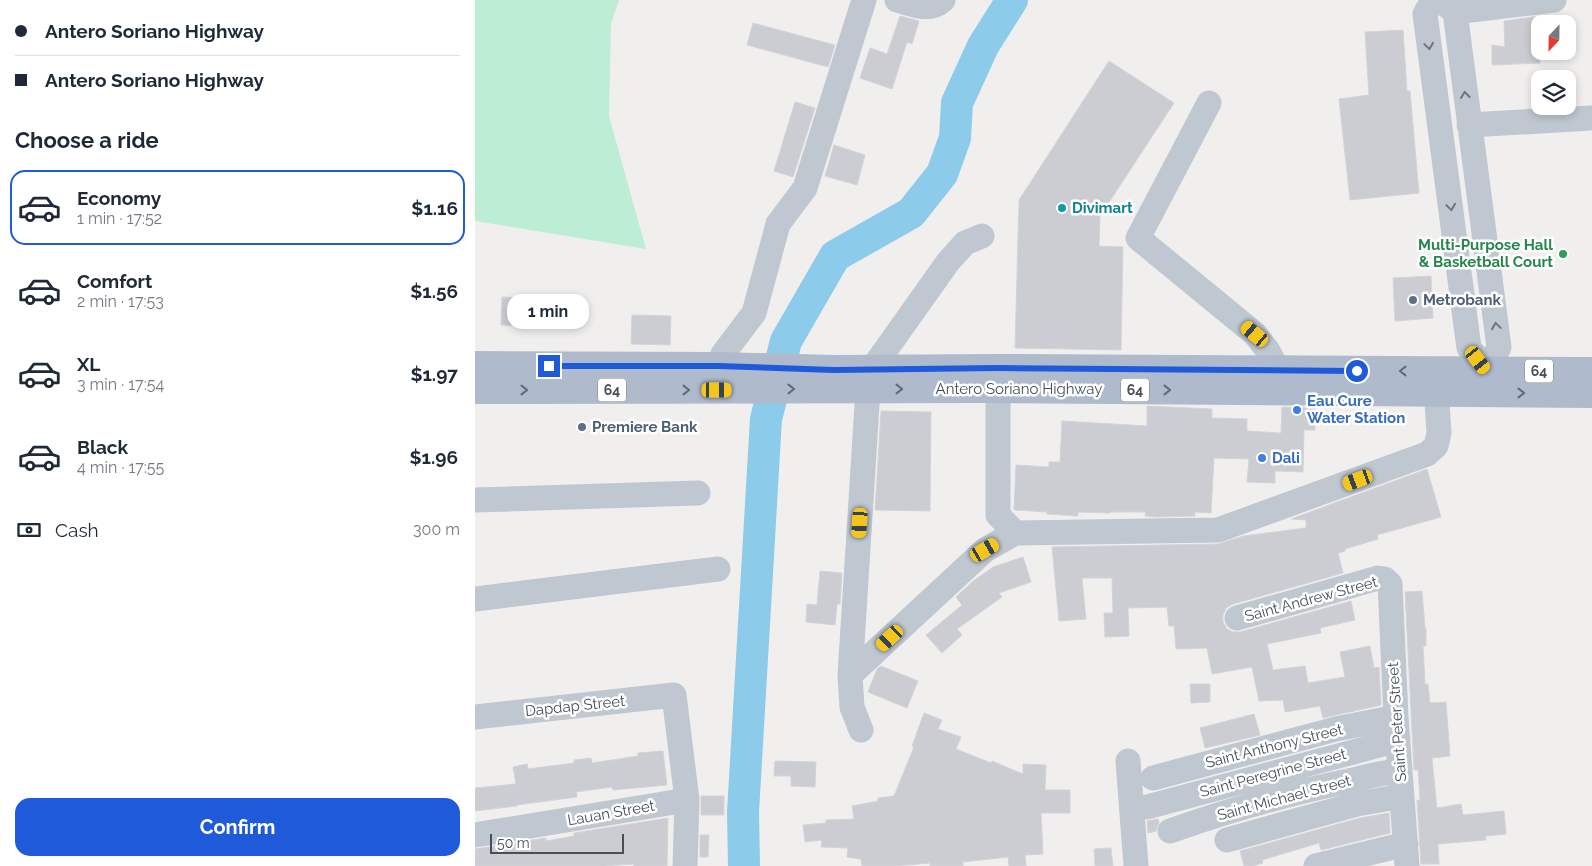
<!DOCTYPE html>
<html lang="en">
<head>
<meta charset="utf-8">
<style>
  :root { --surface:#fff; --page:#f2f2f3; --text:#1f2937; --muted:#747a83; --line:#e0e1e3; --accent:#1f5adb }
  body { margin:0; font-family:Raleway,sans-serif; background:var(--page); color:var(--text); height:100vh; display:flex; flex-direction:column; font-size:19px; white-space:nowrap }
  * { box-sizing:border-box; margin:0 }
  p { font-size:16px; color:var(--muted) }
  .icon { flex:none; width:28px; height:28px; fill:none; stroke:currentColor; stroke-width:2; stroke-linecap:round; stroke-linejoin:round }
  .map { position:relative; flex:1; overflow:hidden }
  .panel { display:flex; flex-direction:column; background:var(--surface); width:475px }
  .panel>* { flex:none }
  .banner { display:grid; align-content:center; height:110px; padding:0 15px; background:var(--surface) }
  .needle { width:32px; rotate:202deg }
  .tools { position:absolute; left:1056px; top:15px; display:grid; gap:10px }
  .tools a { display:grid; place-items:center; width:45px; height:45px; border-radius:10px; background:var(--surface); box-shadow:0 2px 8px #0003; font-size:25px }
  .scale { position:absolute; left:15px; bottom:12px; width:134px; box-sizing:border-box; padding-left:5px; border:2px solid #474f5b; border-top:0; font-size:14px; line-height:18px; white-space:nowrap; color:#474f5b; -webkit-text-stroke:4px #fff; paint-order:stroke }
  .end { position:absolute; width:22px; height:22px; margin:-11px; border:6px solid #1f5adb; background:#fff; box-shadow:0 0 0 2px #fff }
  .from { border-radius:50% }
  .bubble { position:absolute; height:35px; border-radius:15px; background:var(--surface); box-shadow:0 2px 8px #0003; font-size:16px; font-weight:700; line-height:35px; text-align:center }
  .car { position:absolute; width:15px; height:30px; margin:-15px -8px; border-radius:6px; box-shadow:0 0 4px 1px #0007; background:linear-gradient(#f5c518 24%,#345 0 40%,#f5c518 0 76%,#345 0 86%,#f5c518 0) }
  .banner b { display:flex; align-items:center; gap:18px; height:48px; font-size:19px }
  .banner b+b { border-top:1px solid var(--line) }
  .banner i { width:12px; height:12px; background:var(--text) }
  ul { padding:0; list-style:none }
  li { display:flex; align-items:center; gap:15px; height:75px; margin:0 10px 8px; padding:0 5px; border:2px solid transparent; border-radius:15px }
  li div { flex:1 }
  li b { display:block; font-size:19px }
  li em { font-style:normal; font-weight:700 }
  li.current { border-color:var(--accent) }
  li>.icon { width:45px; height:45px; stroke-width:1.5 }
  h2 { padding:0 15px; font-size:22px; line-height:60px }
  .pay { display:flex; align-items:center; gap:12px; height:55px; padding:0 15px; font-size:19px }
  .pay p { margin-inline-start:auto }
  .primary-button { display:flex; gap:10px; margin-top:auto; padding:10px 15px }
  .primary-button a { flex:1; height:58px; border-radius:15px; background:var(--accent); color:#fff; font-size:20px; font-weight:700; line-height:58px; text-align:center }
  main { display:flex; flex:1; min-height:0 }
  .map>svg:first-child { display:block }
  .green { fill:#beedd6 }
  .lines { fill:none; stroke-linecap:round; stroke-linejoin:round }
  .river { stroke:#8ccbe9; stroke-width:32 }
  .building { fill:#cbcdd3; stroke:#d3d4da }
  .minor { stroke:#bfc7d0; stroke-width:25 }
  .major { stroke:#afbacd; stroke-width:28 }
  .oneway { stroke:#6b737e }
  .oneway2 { stroke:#616a78 }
  .route { stroke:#1f5adb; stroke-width:6 }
  .culture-dot { fill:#0f9aa8; stroke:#fff; stroke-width:2 }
  .leisure-dot { fill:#2e9e5b; stroke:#fff; stroke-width:2 }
  .service-dot { fill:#5c6f8a; stroke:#fff; stroke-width:2 }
  .shop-dot { fill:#3f7fe0; stroke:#fff; stroke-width:2 }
  .labels { text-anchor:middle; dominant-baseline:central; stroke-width:5; stroke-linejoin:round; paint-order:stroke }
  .shield { fill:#fff; stroke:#7e848c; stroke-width:1 }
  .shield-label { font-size:14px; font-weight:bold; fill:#474f5b }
  .culture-label { font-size:15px; font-weight:bold; fill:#0d838f; stroke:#fff; text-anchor:start }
  .leisure-label { font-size:15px; font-weight:bold; fill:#27864d; stroke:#fff; text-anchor:end }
  .service-label { font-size:15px; font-weight:bold; fill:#4e5e75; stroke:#fff; text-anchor:start }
  .street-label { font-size:15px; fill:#474f5b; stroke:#fff }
  .shop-label { font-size:15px; font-weight:bold; fill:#366cbe; stroke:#fff; text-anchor:start }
</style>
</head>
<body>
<main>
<section class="panel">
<div class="banner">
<b><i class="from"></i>Antero Soriano Highway</b>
<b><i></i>Antero Soriano Highway</b>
</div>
<h2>Choose a ride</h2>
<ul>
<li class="current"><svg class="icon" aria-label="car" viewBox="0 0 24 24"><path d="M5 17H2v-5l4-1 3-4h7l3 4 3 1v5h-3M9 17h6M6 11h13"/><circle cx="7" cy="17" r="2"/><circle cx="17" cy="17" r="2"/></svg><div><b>Economy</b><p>1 min · 17:52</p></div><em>$1.16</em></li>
<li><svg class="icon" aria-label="car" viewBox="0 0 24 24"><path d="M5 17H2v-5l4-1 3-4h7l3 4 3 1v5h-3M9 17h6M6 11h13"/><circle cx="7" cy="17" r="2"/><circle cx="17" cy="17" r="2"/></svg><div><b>Comfort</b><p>2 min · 17:53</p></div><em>$1.56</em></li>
<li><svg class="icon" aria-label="car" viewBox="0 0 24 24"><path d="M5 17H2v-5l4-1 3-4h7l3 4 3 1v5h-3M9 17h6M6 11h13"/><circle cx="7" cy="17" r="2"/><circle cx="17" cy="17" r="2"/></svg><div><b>XL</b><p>3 min · 17:54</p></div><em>$1.97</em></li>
<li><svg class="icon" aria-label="car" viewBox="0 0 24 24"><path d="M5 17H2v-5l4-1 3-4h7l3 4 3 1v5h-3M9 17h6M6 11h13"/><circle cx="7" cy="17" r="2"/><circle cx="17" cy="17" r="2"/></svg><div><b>Black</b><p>4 min · 17:55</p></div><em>$1.96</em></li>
</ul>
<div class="pay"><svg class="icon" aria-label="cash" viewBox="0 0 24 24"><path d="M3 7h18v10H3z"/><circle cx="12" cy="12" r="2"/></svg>Cash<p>300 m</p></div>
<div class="primary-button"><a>Confirm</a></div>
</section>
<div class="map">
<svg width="1117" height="866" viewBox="0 0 1117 866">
  <rect width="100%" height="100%" fill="#f1efee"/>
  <path class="green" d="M0,0h144l-8,24 -2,92 37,133 -171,-28z"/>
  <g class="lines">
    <path class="river" d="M269,866l-1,-54 23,-393 20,-78 49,-85 76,-43 31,-39 13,-36 2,-35 26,-57 29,-46"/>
  </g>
  <path class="building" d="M425,16l19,5 -7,23 -5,-2 -15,47 -32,-11 10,-30 17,6z
    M1066,16l1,8h-2v39l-48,2v-20l13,2 -1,-26z
    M278,23l82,22 -7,22 -81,-22z
    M928,30l4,61h3l9,102 -69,7 -11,-101 30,-4 -4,-63z
    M634,61l65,42 -74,113 -1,30 24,1 -2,103 -106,-2 4,-148z
    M320,102l20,6 -22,69 -19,-6z
    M359,145l31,10 -8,30 -32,-9z
    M956,276l2,42 -38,3 -2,-43z
    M27,297l21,1v28l-22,-1z
    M157,315l39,1 -1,29 -39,-1z
    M672,406l65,3v9l35,1v12l33,2h1l1,-26 33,1v22h-11l-1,42 -28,-1v12l-28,-1 2,-23 -35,-1 -3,55 -16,-1v4l-39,1 -11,-1 1,-4h-36v1l-32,-1v4l-31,-2v-2l-33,-2 2,-45 33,2v-5h11l2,-41 85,5z
    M406,411l50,1 -1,99 -55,-1z
    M952,469l14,48 -64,18 1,4 -33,10v2l-7,2 5,20 -110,31 -7,4 -3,7v7l4,7 6,3h7l111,-31 4,19 -35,8 1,5 -54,11 6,26 32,-4 3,17 37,-6 -5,-25 30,-6 4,22 5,-1 2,38 -58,13 -3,-12 -35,6 -2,-12 -24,1 -7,-34 -40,7 -5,-26 -31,1 -2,-23h-5l-2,-19 -39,1 1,28 -24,1 -1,-24h9l-1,-35h-30l4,41 -27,2 -7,-74 166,-3 25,-8 63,-8v-8l-15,-1z
    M548,557l8,25 -32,11 3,4 -45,32 5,6 -20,18 -16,-18 36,-30 -6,-8 16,-15 21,-15z
    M345,571l22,2 -2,31h-3l-2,21 -29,-3 1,-18 10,1z
    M947,591l3,37h1v18h-3l2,38h3l2,19 16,-1 4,54 -18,2 5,50 24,-4 2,11 41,-4 2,23 -20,2v4l-48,4 1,20h-18l-4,-64h3l-2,-30h-4l-9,-178z
    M406,666l37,15 -11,27 -39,-16 9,-23z
    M715,684h20v18l-19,1z
    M449,713l18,7 -4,9 23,8 -5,12 35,14 1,-2 31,13v-10l23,1 -1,25h25v23h-29l2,41 -18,1 1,11h-17l-1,-9 -45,5v4h-33v-3l-35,3h-33l-1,-7 -14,-2 1,-9 -27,-1 1,-7 -17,2 -2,-17 23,-2v-3l28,-1 -2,-13 26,-5v-3l16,-2 20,-49 -2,-1z
    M779,714l6,21 -55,13 -5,-20z
    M188,751l4,34 -54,5 -1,-3 -36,5 1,5 -60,8v1l-42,5v-23l41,-4 -3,-17 14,-3 1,5 46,-6v-3l17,-2 1,5 46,-7v-3z
    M300,761l41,1 -1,25 -24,-1v-10h-17z
    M226,796h23v19h-23z
    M914,813l1,20 -69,17 -2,-7 -57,17 1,3 -10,3h-9l-4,-15 120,-33z
    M193,818l-1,48h-33v-2l-31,2h-128v-17l71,-11v3l28,-5v-3z
    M683,819l1,3 -3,9 -8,2 -1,-12z
    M225,835h9l-1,22h-8z
    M636,848l2,18h-18l-1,-17z"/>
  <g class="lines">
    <path class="minor" d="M422,0c15,4 32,13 46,0
      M958,0l-8,14 44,334 18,23
      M965,0l15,12 44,335 -12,24 1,19
      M980,12l99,-12
      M734,103l-71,135 117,96 13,17 10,19v19
      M994,125l123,-7
      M523,370v145l17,18
      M242,385l2,-19 4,-12 31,-41 24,-89 27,-36 59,-188
      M0,500l223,-7
      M0,599l243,-30
      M762,618l141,-40 7,1 5,5 6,133 11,149
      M375,675l135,-125 30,-17 203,-3 209,-76 9,-8 3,-13 -4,-60
      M0,717l199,-22 13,105 -2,66
      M386,730l-9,-23 -2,-32 18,-286 4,-20 76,-107 17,-19 17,-7
      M653,761l8,105
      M678,778l183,-49 60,-12
      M672,807l251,-67
      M695,831c57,-20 115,-37 174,-49 19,-4 37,-10 56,-11
      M0,835l212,-35
      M752,840l130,-36 45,-8
      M841,866l90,-22"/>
    <path class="major" d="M0,365l244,1 115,3 164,-1 594,3
      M0,390l523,-1 594,5"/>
  </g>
  <defs><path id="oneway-chevron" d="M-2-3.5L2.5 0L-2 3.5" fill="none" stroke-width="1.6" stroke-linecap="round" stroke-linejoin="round" transform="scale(1.25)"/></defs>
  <g class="oneway">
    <use href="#oneway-chevron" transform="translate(954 46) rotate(82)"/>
    <use href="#oneway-chevron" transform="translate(990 95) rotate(-97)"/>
    <use href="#oneway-chevron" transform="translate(976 207) rotate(82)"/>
    <use href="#oneway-chevron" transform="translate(1021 326) rotate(-98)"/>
  </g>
  <g class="oneway2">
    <use href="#oneway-chevron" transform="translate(928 371) rotate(-180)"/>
    <use href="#oneway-chevron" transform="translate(316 389)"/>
    <use href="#oneway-chevron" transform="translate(424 389)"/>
    <use href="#oneway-chevron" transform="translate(49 390)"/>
    <use href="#oneway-chevron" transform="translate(211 390)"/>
    <use href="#oneway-chevron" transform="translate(692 390)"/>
    <use href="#oneway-chevron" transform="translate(1046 393)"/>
  </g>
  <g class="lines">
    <path class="route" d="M74,366h170l115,4 164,-2 359,3"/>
  </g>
  <circle class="culture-dot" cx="587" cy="208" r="5"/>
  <circle class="leisure-dot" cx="1088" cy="254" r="5"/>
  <g class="service-dot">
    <circle cx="938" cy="300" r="5"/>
    <circle cx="107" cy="427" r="5"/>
  </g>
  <g class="shop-dot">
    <circle cx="822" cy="410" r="5"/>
    <circle cx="787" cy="458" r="5"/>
  </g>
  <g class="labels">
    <g class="shield">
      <rect x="1050" y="359.5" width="28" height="23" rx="4"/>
      <rect x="123" y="378.5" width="28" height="23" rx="4"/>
      <rect x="646" y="378.5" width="28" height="23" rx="4"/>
    </g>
    <g class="shield-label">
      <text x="1064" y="371">64</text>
      <text x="137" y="390">64</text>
      <text x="660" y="390">64</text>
    </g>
    <g class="culture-label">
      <text x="597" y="208">Divimart</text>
    </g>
    <g class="leisure-label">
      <text x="1078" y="245">Multi-Purpose Hall<tspan x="1078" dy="17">&amp; Basketball Court</tspan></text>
    </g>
    <g class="service-label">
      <text x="948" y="300">Metrobank</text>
      <text x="117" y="427">Premiere Bank</text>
    </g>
    <g class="street-label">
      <text x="544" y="389">Antero Soriano Highway</text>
      <text transform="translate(836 599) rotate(-15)">Saint Andrew Street</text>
      <text transform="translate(100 706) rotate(-6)">Dapdap Street</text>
      <text transform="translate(922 722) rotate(-94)">Saint Peter Street</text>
      <text transform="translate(799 746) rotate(-14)">Saint Anthony Street</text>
      <text transform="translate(798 773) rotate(-15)">Saint Peregrine Street</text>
      <text transform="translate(809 798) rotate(-15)">Saint Michael Street</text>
      <text transform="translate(136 813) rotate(-10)">Lauan Street</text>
    </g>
    <g class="shop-label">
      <text x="832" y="401">Eau Cure<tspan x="832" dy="17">Water Station</tspan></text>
      <text x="797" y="458">Dali</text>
    </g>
  </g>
</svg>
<div class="tools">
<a><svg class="needle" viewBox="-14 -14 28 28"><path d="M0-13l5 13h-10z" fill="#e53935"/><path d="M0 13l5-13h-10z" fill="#747a83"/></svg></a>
<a><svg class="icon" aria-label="layers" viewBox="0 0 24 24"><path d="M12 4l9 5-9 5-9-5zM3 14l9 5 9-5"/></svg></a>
</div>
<div class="scale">50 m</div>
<i class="end from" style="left:882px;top:371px"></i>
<i class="end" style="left:74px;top:366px"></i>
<div class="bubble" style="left:32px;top:294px;width:82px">1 min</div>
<i class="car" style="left:780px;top:334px;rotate:310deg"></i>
<i class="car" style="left:1003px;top:360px;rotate:143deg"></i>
<i class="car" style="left:242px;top:390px;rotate:90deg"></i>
<i class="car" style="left:883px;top:480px;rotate:250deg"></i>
<i class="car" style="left:385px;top:523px;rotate:184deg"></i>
<i class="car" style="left:510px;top:550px;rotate:60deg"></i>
<i class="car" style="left:415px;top:638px;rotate:227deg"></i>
</div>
</main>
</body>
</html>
